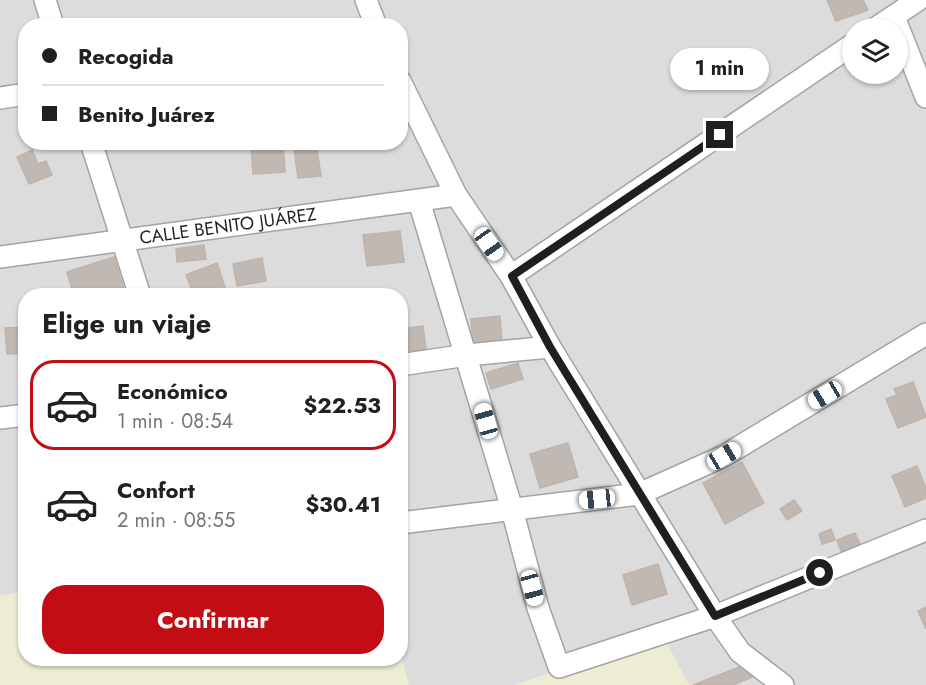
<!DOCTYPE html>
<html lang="es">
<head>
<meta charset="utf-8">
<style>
  :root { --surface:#fff; --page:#f6f6f6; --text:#202124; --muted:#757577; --line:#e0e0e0; --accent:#c20d14 }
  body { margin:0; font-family:Jost,sans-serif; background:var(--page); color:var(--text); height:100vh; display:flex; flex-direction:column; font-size:22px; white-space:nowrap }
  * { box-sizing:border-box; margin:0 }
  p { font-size:20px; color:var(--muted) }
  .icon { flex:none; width:33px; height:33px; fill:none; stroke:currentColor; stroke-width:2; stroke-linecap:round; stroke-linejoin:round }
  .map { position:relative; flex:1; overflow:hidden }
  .drawer { position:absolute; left:18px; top:288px; width:390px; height:378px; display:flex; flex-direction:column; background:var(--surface); border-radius:24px; box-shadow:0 2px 4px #0004 }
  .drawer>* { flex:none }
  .banner { position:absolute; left:18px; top:18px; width:390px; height:132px; border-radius:24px; box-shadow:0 2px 4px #0004; display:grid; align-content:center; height:132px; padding:0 24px; background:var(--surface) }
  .controls { position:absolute; left:842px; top:18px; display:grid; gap:12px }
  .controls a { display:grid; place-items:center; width:66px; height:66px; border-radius:50%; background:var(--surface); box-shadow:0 2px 4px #0004; font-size:30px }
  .end { position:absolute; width:27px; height:27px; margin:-14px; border:8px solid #1f1f1f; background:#fff; box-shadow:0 0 0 3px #fff }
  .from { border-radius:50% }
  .bubble { position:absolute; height:42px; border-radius:21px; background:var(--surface); box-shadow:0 2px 4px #0004; font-size:20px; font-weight:700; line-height:42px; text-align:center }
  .car { position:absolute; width:18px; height:36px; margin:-18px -9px; border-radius:8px; box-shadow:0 0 4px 2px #0007; background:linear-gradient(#fff 24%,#345 0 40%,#fff 0 76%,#345 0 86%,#fff 0) }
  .banner b { display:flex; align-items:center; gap:21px; height:57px; font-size:22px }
  .banner b+b { border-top:2px solid var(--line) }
  .banner i { width:15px; height:15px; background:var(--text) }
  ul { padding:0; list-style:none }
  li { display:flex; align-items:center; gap:18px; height:90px; margin:0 12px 9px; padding:0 12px; border:3px solid transparent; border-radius:24px }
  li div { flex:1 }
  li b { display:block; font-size:22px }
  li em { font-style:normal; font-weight:700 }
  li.on { border-color:var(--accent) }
  li>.icon { width:54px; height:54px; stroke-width:1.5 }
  h2 { padding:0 24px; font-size:27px; line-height:72px }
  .button { display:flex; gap:12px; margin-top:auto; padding:12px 24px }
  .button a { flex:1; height:69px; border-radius:24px; background:var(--accent); color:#fff; font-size:24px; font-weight:700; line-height:69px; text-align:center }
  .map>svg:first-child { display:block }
  .residential { fill:#dddcdc; fill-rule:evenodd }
  .farmland { fill:#ecedd3 }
  .building { fill:#c0b8b3; stroke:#c0b3aa; stroke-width:1.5 }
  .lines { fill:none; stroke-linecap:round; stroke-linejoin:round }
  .street-casing { stroke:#a3a3a3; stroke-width:24 }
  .street { stroke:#fff; stroke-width:21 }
  .route { stroke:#1f1f1f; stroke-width:8 }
  .labels { text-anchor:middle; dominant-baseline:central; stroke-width:6; stroke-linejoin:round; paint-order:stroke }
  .street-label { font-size:18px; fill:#1f1f1f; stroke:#fff }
</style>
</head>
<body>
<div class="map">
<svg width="926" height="685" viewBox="0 0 926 685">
  <rect width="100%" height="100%" fill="#efece6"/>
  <path class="residential" d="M0,0h926v685h-926zM26,26h374v116h-374zM852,28h45v46h-45zM26,296h374v362h-374z"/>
  <path class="farmland" d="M25,591l1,67h374l1,-2 8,29h-409v-89z
    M663,636l26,49h-175z"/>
  <path class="building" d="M827,0h36l5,10 -32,11z
    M293,142h23l5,34 -23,2z
    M283,144l2,28 -32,2 -2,-28z
    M32,150l6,14 8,-3 6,14 -23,9 -12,-27z
    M400,231l4,31 -37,4 -4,-31z
    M204,245l2,14 -29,3 -1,-13z
    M114,257l12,39h-52l-7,-24z
    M262,258l4,23 -29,5 -4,-22z
    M217,263l11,33h-34l-8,-21z
    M500,316l2,25 -29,3 -2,-25z
    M423,326l3,23 -26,3v-23z
    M26,327v26l-19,1 -2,-26z
    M518,363l5,16 -32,10 -5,-16z
    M913,382l13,35 -28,11 -12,-29 11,-4 -3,-6z
    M568,443l10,34 -38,11 -10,-34z
    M742,462l22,41 -39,21 -22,-41z
    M917,466l9,22v10l-21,9 -13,-31z
    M794,500l8,11 -15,9 -7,-11z
    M831,529l4,11 -13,4 -3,-10z
    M855,533l6,13 -19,8 -5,-14z
    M658,564l9,30 -35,11 -9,-30z
    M926,607v22l-8,-18z
    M747,664l5,13 -19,8h-40z"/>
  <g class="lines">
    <g class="street-casing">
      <g id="street">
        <path d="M45,0l8,26"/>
        <path d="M366,0l10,26"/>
        <path d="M894,17l32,80"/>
        <path d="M876,28l42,-28"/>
        <path d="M400,81l56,114 55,81 39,71 165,269 25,36 43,33"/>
        <path d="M0,98l26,-4"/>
        <path d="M91,142l49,154"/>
        <path d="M419,201l93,308 26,99 21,59 156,-51 211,-86"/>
        <path id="s1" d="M0,257l456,-62"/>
        <path d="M511,276l341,-231"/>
        <path d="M400,365l67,-10 83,-8"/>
        <path d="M0,418l26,-3"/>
        <path d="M400,523l239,-29 85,-38 202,-122"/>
      </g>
    </g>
    <use href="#street" class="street"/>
  </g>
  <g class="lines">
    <path class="route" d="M720,135l-208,141 38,71 165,269 105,-43"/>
  </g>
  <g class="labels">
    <g class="street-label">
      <text stroke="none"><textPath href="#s1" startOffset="230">CALLE BENITO JUÁREZ</textPath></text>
    </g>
  </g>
</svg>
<div class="controls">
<a><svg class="icon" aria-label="layers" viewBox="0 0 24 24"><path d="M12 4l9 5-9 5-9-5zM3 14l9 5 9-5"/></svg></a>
</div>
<i class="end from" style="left:820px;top:573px"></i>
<i class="end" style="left:720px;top:135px"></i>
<div class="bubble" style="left:670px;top:48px;width:99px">1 min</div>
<i class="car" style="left:489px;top:244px;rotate:145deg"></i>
<i class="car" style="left:825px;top:395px;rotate:239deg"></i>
<i class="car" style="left:486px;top:421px;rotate:344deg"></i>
<i class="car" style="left:724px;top:456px;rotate:59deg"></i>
<i class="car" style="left:597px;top:499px;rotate:264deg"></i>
<i class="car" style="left:532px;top:588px;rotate:165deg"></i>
<div class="banner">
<b><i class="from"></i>Recogida</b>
<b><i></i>Benito Juárez</b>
</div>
<section class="drawer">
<h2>Elige un viaje</h2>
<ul>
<li class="on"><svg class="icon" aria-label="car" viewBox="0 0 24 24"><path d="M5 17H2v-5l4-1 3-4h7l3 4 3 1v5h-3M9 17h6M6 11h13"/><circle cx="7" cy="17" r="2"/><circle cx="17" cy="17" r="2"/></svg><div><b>Económico</b><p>1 min · 08:54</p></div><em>$22.53</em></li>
<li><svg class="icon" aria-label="car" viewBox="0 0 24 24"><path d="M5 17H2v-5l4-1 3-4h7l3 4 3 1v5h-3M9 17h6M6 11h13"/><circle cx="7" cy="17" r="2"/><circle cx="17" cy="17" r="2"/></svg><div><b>Confort</b><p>2 min · 08:55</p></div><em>$30.41</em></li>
</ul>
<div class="button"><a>Confirmar</a></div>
</section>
</div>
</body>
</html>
